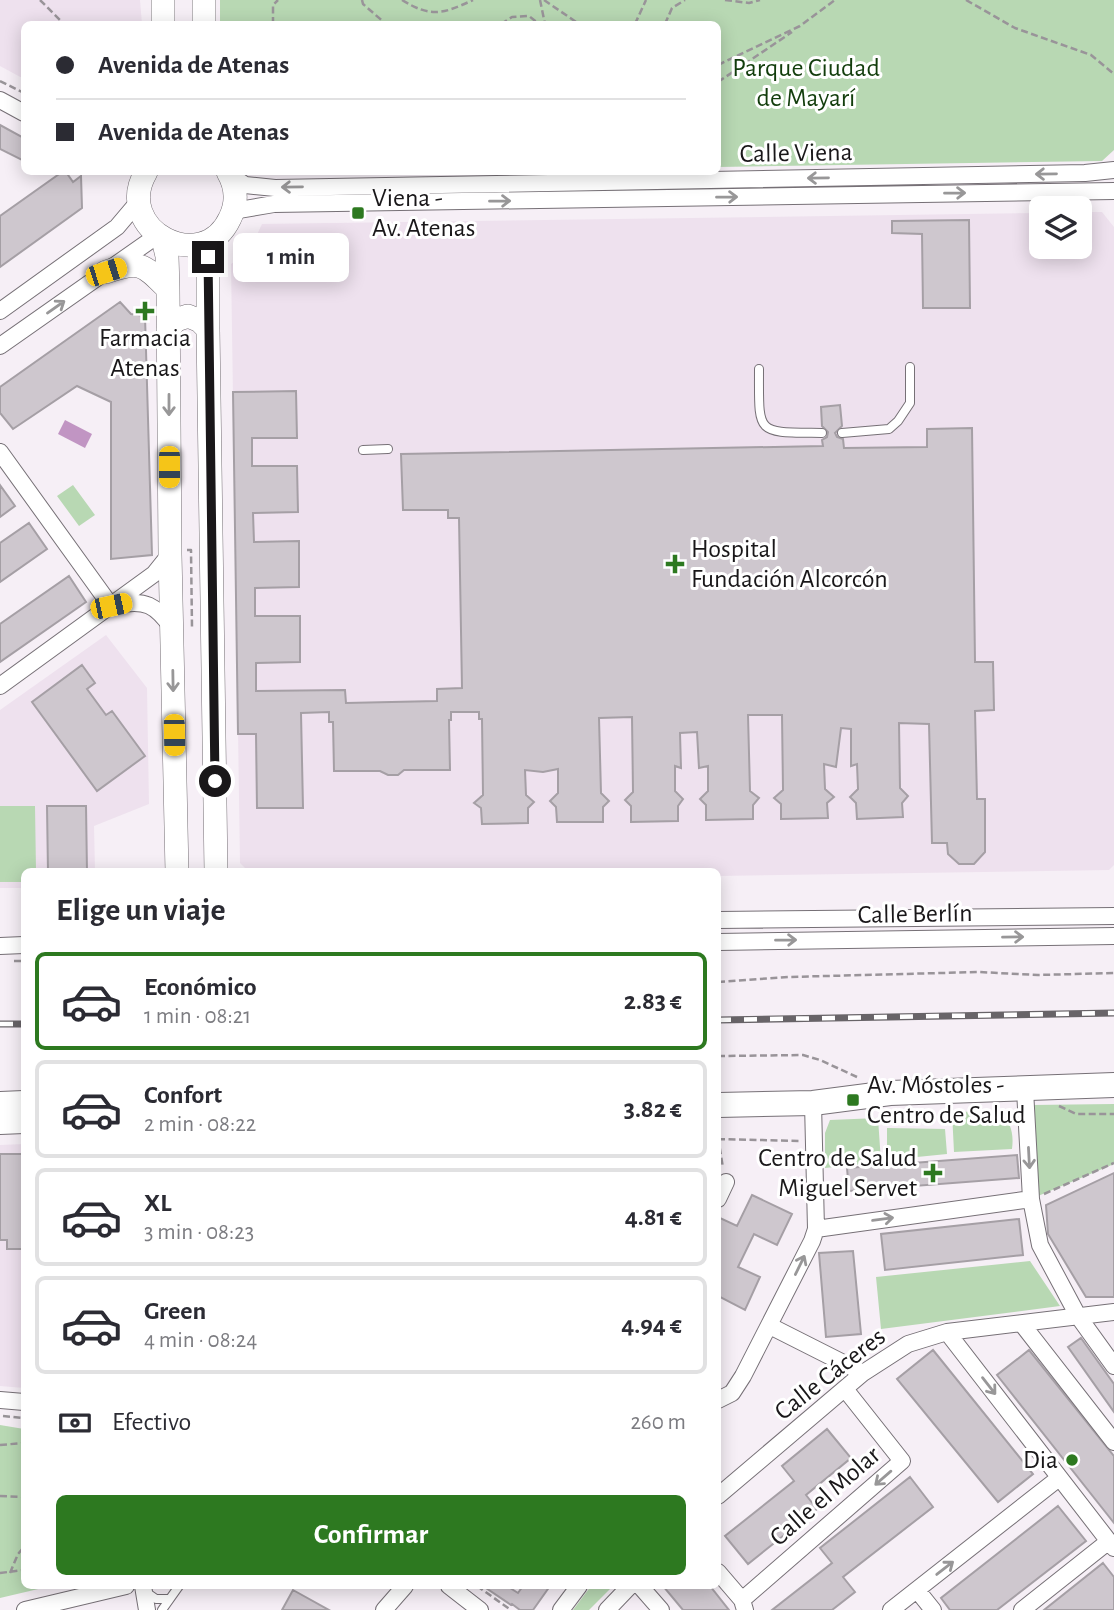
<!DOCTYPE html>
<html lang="es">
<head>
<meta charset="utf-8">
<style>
  :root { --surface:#fff; --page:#f2f2f3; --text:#2b2b33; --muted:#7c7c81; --line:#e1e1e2; --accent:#2d7920 }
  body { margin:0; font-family:"Alegreya Sans",sans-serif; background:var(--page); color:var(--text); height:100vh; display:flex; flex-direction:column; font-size:26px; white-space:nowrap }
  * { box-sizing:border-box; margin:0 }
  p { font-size:23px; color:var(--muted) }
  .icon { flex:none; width:38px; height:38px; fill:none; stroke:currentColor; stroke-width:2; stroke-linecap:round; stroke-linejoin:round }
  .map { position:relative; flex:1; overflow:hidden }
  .details { position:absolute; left:21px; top:868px; width:700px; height:721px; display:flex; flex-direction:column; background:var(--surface); border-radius:10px; box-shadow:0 4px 18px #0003 }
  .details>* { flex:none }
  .guide { position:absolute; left:21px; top:21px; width:700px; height:154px; border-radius:10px; box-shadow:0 4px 18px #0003; display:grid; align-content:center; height:154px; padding:0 35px; background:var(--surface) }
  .buttons { position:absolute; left:1029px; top:196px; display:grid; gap:14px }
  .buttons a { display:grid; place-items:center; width:63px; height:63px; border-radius:10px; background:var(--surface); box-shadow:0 4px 18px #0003; font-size:35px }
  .end { position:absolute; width:32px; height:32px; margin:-16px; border:9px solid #191719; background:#fff; box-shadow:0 0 0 4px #fff }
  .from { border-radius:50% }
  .bubble { position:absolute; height:49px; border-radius:10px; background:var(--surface); box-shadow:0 4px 18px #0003; font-size:23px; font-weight:600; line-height:49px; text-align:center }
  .car { position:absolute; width:21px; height:42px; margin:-21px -10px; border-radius:9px; box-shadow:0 0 5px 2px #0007; background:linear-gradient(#f5c518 24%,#345 0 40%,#f5c518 0 76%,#345 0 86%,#f5c518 0) }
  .guide b { display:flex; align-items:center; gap:24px; height:66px; font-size:26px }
  .guide b+b { border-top:2px solid var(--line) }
  .guide i { width:18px; height:18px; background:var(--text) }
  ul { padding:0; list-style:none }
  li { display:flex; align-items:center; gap:21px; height:98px; margin:0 14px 10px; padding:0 21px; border:4px solid var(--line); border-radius:10px }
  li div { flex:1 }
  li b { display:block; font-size:26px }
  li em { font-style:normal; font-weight:600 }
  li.current { border-color:var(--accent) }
  li>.icon { width:63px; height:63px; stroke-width:1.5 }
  h2 { padding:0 35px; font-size:32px; line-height:84px }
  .pay { display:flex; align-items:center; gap:18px; height:77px; padding:0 35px; font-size:26px }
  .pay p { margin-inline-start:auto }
  .cta { display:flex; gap:14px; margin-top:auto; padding:14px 35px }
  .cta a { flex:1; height:80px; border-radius:10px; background:var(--accent); color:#fff; font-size:28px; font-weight:600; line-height:80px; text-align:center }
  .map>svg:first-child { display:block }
  .built { fill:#eee1ee }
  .green { fill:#b8d8b3 }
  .water { fill:#c195c3 }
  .building { fill:#cec7ce; stroke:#a59fa5; stroke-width:2 }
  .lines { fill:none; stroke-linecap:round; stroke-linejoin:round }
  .lane-casing { stroke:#767076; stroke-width:10 }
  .street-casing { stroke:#767076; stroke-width:18 }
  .secondary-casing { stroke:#767076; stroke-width:24 }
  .primary-casing { stroke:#767076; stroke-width:26 }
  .path { stroke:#999499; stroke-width:2.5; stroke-dasharray:7 3.5; stroke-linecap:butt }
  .lane { stroke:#fff; stroke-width:8 }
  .street { stroke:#fff; stroke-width:16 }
  .secondary { stroke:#fff; stroke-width:23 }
  .primary { stroke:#fff; stroke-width:24 }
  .rail-casing { stroke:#686468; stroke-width:7 }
  .rail { stroke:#fff; stroke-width:4.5; stroke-dasharray:13; stroke-linecap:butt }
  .oneway { stroke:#989798 }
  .route { stroke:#191719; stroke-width:9 }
  .poi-dot { fill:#2d7920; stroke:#fff; stroke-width:2.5 }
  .labels { text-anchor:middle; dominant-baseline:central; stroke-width:6; stroke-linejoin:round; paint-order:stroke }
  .park-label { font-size:26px; fill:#123d0c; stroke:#fff }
  .street-label { font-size:26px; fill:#191719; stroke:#fff }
  .poi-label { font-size:26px; fill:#191719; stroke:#fff; text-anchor:start }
</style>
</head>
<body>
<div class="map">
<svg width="1114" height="1610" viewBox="0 0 1114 1610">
  <rect width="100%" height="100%" fill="#f6eff6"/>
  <path class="built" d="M0,0h140l2,24h-118v55l-24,-13z
    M1080,212h22l12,15v638l-5,5 -391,6v-4l-470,-1 -8,-8 -9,-599 12,-9 11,-14 8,-17 779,-11v34h39z
    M106,635l41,53 2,116 -55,22 1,45 -71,1v16h-24v-178z
    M24,1144v244l-24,-2v-241z"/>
  <path class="green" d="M220,0h894v150l-12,11 -384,6v-143h-498z
    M73,485l22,30 -16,11 -22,-30z
    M0,806h35l1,65 -12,1v10h-24z
    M1114,1104v60l-76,32 -6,-91z
    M999,1111c12,10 15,23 13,38l-58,3 -2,-40z
    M878,1118l3,44 -56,6v-35l5,-13z
    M887,1128l58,1 2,25 -60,6z
    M1030,1261l30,45 -179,23 -5,-52z
    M0,1425l24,4v157h27l-51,12z
    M591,1586h22l-24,24h-16z"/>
  <path class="water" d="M65,420l27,14 -7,14 -27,-14z"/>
  <path class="building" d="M0,125l24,13v23l-24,-12z
    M62,172h4l7,10 8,-6 1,32 -82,59v-51z
    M969,220l1,88h-47l-1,-74 -30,-1v-12z
    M120,302l11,12 14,2 7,239 -41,4v-157l-34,-16 -64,43 -13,-16v-26z
    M296,391l1,47h-45v28h45l1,46 -45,1 1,29 45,-1v46l-44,1v28h45v46l-44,1v28l89,-1 1,13 91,-2v-12l25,-1 -3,-170h-11v-8h-45l-2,-56 422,-8 -1,-6 5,-3 1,-5 -6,-6 -1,-19 19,-2 2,21 -7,7 2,4 6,2 1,9 83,-1v-18l45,-1 3,234h18l1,48 -19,1 2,88h8v53l-11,12h-15l-11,-10 -1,-11h-15l-3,-119 -30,-1 1,65 8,8 -6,7 1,14 -46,2 -1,-16 -6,-6 8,-8 -1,-25 -6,2v-37l-10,-1 -5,39 -12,-3 1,25 9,8 -7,6 1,15 -47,1v-15l-7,-6 9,-8 -1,-75h-34l2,76 9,7 -6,7v14l-47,1v-15l-6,-6 8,-8v-25l-9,2 -2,-36 -17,1 1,35 -6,-2v25l8,8 -5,7v15l-47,1v-16l-6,-6 8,-8 -1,-75 -33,1 2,75 8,8 -6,6v15h-46l-1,-15 -6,-6 8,-8v-24l-15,3 -18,-2 1,25 8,7 -6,6v15l-46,1 -1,-16 -7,-5 9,-8 -1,-76h-3v-7h-28v8h-2l1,50h-46l-6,5h-10l-8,-4h-46l-1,-49h-4v-10l-28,1 2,95h-46l-1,-74h-18l-5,-342z
    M0,485l15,21 -15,11z
    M29,523l18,26 -47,33v-39z
    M69,576l17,26 -86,60v-38z
    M82,665l13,18 -8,6 19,26 6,-4 33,45 -48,35 -65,-89z
    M47,806h39l1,66h-39z
    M0,1154h24v95h-17v-9h-7z
    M1017,1155l2,23 -170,13 -2,-23z
    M1114,1173v124h-28l-38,-63 -2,-29z
    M752,1195l40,19 -15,31 -23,-11 -16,33 22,10 -15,33 -27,-14v-79l19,9z
    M1019,1219l4,36 -138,15 -4,-36z
    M853,1251l8,83 -35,3 -7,-84z
    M1081,1338l33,46v28l-46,-65z
    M933,1350l100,124 -35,28 -101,-123z
    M1029,1350l85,106v67l-117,-148z
    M827,1429l24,29 -45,37 11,14 -69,55 -23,-28 69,-55 -12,-15z
    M910,1477l23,30 -90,70 12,15 -23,18h-60l60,-47 -12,-15z
    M1058,1506l28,35 -89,69h-47l-9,-12z
    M1103,1563l11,14v33h-70z
    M483,1586h24l11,7 5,-7h27l-17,24h-13l-8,-6 -1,1z
    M663,1586h47l19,24h-46z
    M293,1590l36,20h-47z"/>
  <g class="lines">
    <g class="lane-casing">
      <path id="lane" d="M759,369c0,67 -4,63 63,64
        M842,433l47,-4 9,-8 12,-18v-36
        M363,450l25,-1
        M146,1592l10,7h13
        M162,1610l17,-24"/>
    </g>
    <g class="street-casing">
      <path id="street" d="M0,100l24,13
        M230,175l15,10 30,3 810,-15 29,-3
        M233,211l41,-7 840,-13
        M0,311l117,-84 22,-26
        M0,346l158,-111
        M0,452l111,154
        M117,605c28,-6 39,0 55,23
        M0,686l154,-112 16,-20
        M718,920l396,-4
        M718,942l396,-6
        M0,946l24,-1
        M1025,1090l6,109 9,46 38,71 36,50
        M718,1199l8,-17
        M816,1229l215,-30
        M1022,1324l92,118
        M770,1326l93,47
        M947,1332l167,216
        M0,1400l24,2
        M718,1400l14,-7 11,-17 69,-135 4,-12 -3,-126
        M718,1496l145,-123 45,-29 39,-12 167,-20
        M718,1572l24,28 3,10
        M143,1586l4,24
        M449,1586l31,24
        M640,1586l21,24
        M917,1590l16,20
        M742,1600l160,-139 -57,-72
        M25,1610l101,-24
        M384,1610l21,-24
        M561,1610l18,-24
        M607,1610l23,-24
        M891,1610l168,-132
        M1022,1610l87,-69"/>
    </g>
    <g class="secondary-casing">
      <path id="secondary" d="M163,0v24
        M204,0v24
        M146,172c-34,58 57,105 84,46 8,-16 6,-32 -2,-46
        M163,239l4,17 1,33 2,265 7,318
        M106,272c35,-12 37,-8 62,17
        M168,329l8,-9 12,-4 12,5 8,8
        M216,872l-8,-543v-72l10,-22"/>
    </g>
    <g class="primary-casing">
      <path id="primary" d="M0,1104l24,-1
        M718,1105l95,-2 77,-10 224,-8
        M0,1122l24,-1"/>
    </g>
    <path class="path" d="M40,0l24,24
      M362,0l1,4 23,20
      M402,0c29,18 41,14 71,0
      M540,0l5,24
      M544,0l35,24
      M725,0l24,3 11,-3
      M966,0l49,28 76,27 23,19
      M273,24v-19l5,-5
      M501,24l11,-7 17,-1 10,8
      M635,24l11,-24
      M665,24l7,-16 13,-8
      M718,65l82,-39 35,-26
      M0,81l24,12
      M718,82l74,-50
      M187,550h4l1,77
      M14,961h10
      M718,982l70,-5 191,-5 59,3 76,-2
      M718,1056l85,-1 17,5 37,17
      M1059,1106l17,8h38
      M718,1137l5,31
      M718,1139l84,2
      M1044,1194l70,-31
      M3,1416l21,2
      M0,1445l24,-2
      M0,1496l24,1
      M0,1573l24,-3
      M10,1573l8,-19 6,-7
      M477,1586l34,24"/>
    <use href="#lane" class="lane"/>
    <use href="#street" class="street"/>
    <use href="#secondary" class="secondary"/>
    <use href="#primary" class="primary"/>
    <g class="rail-casing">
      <path id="rail" d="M718,1020l396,-7
        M0,1024h24"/>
    </g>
    <use href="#rail" class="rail"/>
  </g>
  <defs><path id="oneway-shaft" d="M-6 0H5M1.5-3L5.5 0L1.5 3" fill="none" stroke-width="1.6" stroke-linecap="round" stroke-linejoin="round" transform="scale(1.75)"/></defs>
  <g class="oneway">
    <use href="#oneway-shaft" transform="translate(1046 174) rotate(179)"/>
    <use href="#oneway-shaft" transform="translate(818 178) rotate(179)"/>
    <use href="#oneway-shaft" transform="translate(292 187) rotate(179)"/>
    <use href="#oneway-shaft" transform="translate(955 193) rotate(-1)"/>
    <use href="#oneway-shaft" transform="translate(727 197) rotate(-1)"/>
    <use href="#oneway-shaft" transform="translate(500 201) rotate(-1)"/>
    <use href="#oneway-shaft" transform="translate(56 307) rotate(-35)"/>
    <use href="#oneway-shaft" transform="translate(169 405) rotate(90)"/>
    <use href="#oneway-shaft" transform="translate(173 681) rotate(89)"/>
    <use href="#oneway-shaft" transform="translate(1013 937) rotate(-1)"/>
    <use href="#oneway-shaft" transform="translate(786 940) rotate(-1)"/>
    <use href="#oneway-shaft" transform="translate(1029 1158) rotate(87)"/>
    <use href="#oneway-shaft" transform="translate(883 1219) rotate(-8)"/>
    <use href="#oneway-shaft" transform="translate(800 1265) rotate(-64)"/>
    <use href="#oneway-shaft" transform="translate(989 1386) rotate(52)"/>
    <use href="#oneway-shaft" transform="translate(883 1478) rotate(139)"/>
    <use href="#oneway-shaft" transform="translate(945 1568) rotate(-38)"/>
  </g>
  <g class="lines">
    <path class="route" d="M208,257l7,524"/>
  </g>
  <g class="poi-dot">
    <rect x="351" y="206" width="14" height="14" rx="3.5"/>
    <path d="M141.5 300.5h7v7h7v7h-7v7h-7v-7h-7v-7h7z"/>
    <path d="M671.5 553.5h7v7h7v7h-7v7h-7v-7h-7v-7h7z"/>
    <rect x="846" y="1093" width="14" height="14" rx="3.5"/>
    <path d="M929.5 1162.5h7v7h7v7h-7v7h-7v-7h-7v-7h7z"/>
    <circle cx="1072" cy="1460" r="7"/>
  </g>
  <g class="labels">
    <g class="park-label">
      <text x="806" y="68">Parque Ciudad<tspan x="806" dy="30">de Mayarí</tspan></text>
    </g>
    <g class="street-label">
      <text transform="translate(796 153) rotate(-1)">Calle Viena</text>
      <text transform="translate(915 914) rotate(-1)">Calle Berlín</text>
      <text transform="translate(830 1374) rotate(-38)">Calle Cáceres</text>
      <text transform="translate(825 1496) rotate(-41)">Calle el Molar</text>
    </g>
    <g class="poi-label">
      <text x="372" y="198">Viena -<tspan x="372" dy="30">Av. Atenas</tspan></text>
      <text x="145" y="338" text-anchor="middle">Farmacia<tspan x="145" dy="30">Atenas</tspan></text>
      <text x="691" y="549">Hospital<tspan x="691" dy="30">Fundación Alcorcón</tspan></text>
      <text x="867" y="1085">Av. Móstoles -<tspan x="867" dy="30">Centro de Salud</tspan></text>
      <text x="917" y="1158" text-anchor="end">Centro de Salud<tspan x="917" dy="30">Miguel Servet</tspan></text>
      <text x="1058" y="1460" text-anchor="end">Dia</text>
    </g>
  </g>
</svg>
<div class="buttons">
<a><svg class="icon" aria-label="layers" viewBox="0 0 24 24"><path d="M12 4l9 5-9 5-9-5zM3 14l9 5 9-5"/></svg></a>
</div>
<i class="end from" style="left:215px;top:781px"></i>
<i class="end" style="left:208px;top:257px"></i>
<div class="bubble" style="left:233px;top:233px;width:116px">1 min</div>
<i class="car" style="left:106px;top:272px;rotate:72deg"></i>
<i class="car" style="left:169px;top:467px;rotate:180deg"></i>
<i class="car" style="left:111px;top:606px;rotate:78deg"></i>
<i class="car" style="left:174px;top:735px;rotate:179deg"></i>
<div class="guide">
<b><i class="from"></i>Avenida de Atenas</b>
<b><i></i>Avenida de Atenas</b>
</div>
<section class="details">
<h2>Elige un viaje</h2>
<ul>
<li class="current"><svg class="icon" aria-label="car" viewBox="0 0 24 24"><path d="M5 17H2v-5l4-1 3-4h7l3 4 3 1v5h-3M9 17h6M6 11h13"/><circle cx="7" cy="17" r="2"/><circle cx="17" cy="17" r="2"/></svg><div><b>Económico</b><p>1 min · 08:21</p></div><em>2.83 €</em></li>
<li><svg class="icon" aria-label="car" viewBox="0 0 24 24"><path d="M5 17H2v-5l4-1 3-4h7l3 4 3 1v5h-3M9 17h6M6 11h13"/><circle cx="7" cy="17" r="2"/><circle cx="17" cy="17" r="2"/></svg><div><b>Confort</b><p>2 min · 08:22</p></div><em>3.82 €</em></li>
<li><svg class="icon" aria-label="car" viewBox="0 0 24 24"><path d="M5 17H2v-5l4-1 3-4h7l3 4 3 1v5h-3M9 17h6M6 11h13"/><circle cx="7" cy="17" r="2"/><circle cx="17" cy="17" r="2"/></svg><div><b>XL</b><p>3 min · 08:23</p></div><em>4.81 €</em></li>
<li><svg class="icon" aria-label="car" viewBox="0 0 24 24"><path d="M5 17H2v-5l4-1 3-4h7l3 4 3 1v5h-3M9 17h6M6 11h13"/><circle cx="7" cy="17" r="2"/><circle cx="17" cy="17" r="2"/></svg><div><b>Green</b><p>4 min · 08:24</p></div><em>4.94 €</em></li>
</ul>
<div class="pay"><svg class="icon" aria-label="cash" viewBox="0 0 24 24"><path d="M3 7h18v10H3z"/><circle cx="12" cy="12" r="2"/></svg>Efectivo<p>260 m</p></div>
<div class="cta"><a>Confirmar</a></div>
</section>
</div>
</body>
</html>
